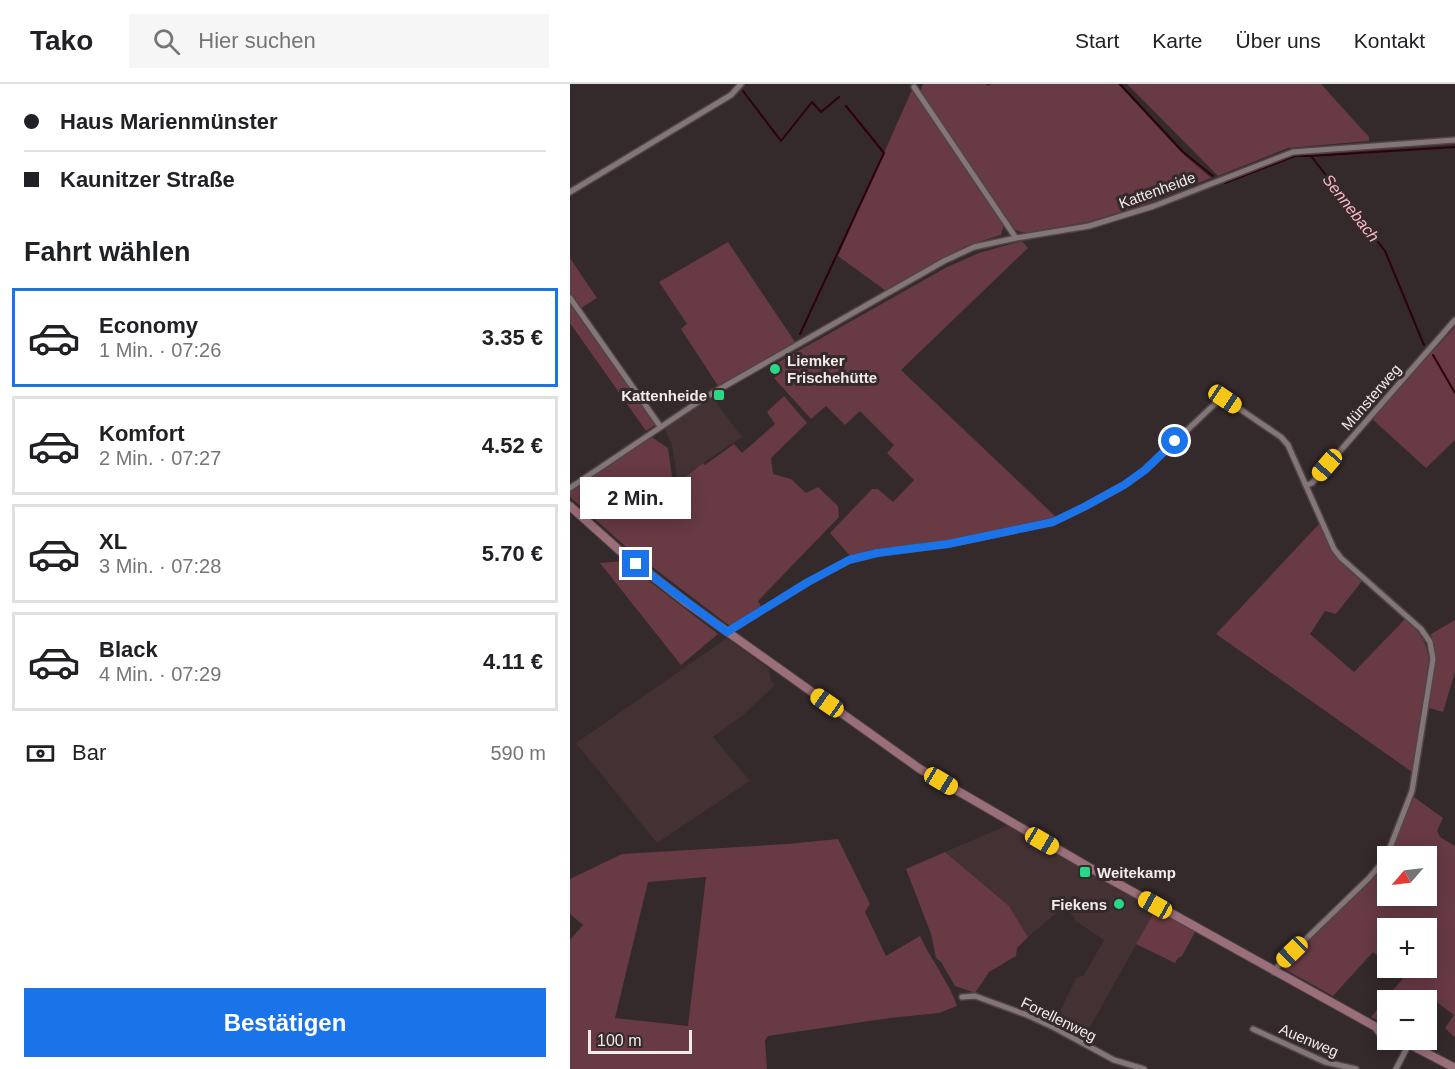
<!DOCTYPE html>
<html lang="de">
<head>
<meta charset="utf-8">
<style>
  :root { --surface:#fff; --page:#f6f6f6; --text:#202124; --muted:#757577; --line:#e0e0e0; --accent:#1a73e8 }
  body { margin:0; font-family:Helvetica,sans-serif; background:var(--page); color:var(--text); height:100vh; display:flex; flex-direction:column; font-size:22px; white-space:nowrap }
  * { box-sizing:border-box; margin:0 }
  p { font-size:20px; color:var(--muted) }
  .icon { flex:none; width:33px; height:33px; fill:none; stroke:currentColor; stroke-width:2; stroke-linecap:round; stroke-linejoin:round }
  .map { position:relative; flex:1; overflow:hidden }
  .drawer { display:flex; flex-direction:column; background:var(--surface); width:570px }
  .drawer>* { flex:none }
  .top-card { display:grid; align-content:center; height:132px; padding:0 24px; background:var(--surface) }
  .needle { width:39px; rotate:242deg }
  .fabs { position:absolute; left:807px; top:762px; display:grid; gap:12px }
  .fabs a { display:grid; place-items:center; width:60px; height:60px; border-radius:0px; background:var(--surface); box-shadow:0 3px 15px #0003; font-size:30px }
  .scale { position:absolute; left:18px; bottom:15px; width:104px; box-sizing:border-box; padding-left:6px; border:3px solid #f2eaeb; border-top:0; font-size:16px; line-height:21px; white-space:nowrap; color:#f2eaeb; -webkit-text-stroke:4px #34292b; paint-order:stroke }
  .end { position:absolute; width:27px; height:27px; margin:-14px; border:8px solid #1a73e8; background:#fff; box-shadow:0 0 0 3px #fff }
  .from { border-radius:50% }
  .bubble { position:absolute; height:42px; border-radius:0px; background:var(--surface); box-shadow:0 3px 15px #0003; font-size:20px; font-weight:600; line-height:42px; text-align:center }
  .car { position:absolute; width:18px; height:36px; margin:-18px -9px; border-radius:8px; box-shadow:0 0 4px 2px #0007; background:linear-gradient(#f5c518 24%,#345 0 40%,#f5c518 0 76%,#345 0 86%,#f5c518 0) }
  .top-card b { display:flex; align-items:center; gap:21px; height:57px; font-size:22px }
  .top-card b+b { border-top:2px solid var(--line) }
  .top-card i { width:15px; height:15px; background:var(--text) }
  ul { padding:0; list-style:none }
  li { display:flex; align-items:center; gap:18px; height:99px; margin:0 12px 9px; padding:0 12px; border:3px solid var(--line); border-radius:0px }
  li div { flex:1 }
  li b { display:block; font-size:22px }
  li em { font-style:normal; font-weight:600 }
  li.active { border-color:var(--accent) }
  li>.icon { width:54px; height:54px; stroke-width:1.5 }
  h2 { padding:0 24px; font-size:27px; line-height:72px }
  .pay { display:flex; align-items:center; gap:15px; height:66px; padding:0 24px; font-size:22px }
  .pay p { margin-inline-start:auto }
  .button { display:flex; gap:12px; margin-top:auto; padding:12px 24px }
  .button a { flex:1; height:69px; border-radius:0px; background:var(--accent); color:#fff; font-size:24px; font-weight:600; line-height:69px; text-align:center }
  header { display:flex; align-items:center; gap:36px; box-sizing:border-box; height:84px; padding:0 30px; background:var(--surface); border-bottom:2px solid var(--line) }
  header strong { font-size:28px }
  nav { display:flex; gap:33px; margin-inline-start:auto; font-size:21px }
  .search { width:420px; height:54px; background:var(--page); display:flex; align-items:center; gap:15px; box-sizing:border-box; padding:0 21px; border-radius:0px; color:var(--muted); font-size:22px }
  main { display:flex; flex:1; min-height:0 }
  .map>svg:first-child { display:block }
  .built { fill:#433134 }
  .green { fill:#673a44; fill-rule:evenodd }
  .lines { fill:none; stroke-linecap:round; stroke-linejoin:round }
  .stream { stroke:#2e000e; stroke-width:2 }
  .street-casing { stroke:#4f4547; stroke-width:8 }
  .secondary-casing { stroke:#4f4547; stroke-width:10 }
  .street { stroke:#847678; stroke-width:5 }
  .secondary { stroke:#9b6f7a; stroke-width:8 }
  .route { stroke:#1a73e8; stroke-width:8 }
  .poi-dot { fill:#28d885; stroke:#34292b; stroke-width:2 }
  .labels { text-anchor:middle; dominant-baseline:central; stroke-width:6; stroke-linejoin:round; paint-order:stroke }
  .street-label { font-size:15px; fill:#f2eaeb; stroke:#34292b }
  .poi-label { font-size:15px; font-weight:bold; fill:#f2eaeb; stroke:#34292b; text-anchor:start }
  .water-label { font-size:16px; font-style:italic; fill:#fbb8c5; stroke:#34292b }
</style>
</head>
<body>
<header>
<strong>Tako</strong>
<div class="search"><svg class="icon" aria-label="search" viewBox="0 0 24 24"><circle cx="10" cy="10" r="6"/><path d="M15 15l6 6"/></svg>Hier suchen</div>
<nav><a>Start</a><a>Karte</a><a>Über uns</a><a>Kontakt</a></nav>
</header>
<main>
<section class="drawer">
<div class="top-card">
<b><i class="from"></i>Haus Marienmünster</b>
<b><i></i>Kaunitzer Straße</b>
</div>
<h2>Fahrt wählen</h2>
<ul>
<li class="active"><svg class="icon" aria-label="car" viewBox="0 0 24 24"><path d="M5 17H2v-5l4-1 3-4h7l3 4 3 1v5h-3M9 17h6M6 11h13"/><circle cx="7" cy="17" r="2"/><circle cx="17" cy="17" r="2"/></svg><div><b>Economy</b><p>1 Min. · 07:26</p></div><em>3.35 €</em></li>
<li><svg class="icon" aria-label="car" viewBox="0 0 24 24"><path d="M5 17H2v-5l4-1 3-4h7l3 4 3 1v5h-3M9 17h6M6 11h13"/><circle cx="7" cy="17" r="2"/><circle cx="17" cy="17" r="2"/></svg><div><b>Komfort</b><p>2 Min. · 07:27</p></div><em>4.52 €</em></li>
<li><svg class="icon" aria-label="car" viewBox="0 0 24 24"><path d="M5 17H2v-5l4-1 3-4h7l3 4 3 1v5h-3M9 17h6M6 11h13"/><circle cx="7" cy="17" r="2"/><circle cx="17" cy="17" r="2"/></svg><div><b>XL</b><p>3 Min. · 07:28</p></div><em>5.70 €</em></li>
<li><svg class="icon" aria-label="car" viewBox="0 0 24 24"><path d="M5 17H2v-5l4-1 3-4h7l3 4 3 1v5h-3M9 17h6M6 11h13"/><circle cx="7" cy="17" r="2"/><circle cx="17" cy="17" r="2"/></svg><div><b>Black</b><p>4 Min. · 07:29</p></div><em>4.11 €</em></li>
</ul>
<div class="pay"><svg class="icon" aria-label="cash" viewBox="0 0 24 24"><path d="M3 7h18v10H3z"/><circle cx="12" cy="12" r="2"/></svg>Bar<p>590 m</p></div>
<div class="button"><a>Bestätigen</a></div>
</section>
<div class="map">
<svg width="885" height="985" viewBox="0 0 885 985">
  <rect width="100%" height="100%" fill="#34292b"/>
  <path class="built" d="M142,313l30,40 -39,26 -25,20 -6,-37 -8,-19z
    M157,554l42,31 2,12 4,4 -33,31 -29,21 37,44 -93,62 -81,-100z
    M438,741l148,84 -73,131 -29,-16 22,-46 8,-3 20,-35 -30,-20 1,-3 -13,-9 -34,29 -19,-31 -64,-54z"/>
  <path class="green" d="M353,0h63l2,2 3,-2h127l64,69 29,25 -70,28 -53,16 -64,11 -13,-5 -89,-132 -1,-6z
    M557,0h194l48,53v4l-81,7 -70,28z
    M342,6l92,135 -3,10 -35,11 -80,45 -48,-35z
    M452,157l6,7 -127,122 155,147 -109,24 -72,8 -25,7 -20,-23 42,-44h6l15,13 21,-22 -27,-27 7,-8 -34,-34 -15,14 -19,-19 -15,13 -37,-41 9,-7 -6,-8 170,-96 32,-14z
    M158,158l67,100 -77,44 -37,-57 6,-5 -28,-42z
    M0,174l27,40 -16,10 -11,-15z
    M0,219l85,122 -9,6 -76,-108z
    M885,243v113l-29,28 -55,-50z
    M214,312l23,27 -36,35 2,16 18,5 15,14 12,-6 20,19 1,11 -81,84 6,10 -29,19 -110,-84 -55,-49v-6l80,-55 18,12 5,36 5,-1 25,-20 2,2 29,-21 8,9 33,-29 -8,-12z
    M749,440l20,37 23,20 -26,33 -11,-3 -15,23 44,38 51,-53c15,14 21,20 24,41l-17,112 -196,-138z
    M53,477l95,73 -37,31 -81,-102z
    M885,536v52l-12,40 -14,-4 7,-48 -5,-26z
    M844,713l29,21 -6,13 3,6 15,9v189l-1,2 -9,-9 9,-13 -27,-20 -4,5h-35l-1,25 -16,-8 33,-40 -11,-9h33v-40h-38l-1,35 -14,-11 -40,44 -52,-29 89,-86 17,-23 1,38h38v-40h-38z
    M268,755l32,65 -5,8 21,44 34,-20c11,24 29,46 37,70l-18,7 -49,5 -122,18 -3,4 2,29h-197v-129l13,-15 -13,-11v-35l52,-25 165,-10zM136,793l-18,149 -73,-8 33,-136z
    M375,768l64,54 19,31 -11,11 -1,8 -27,16 -14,21 -20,-7 -14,-24 -5,-4 -5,-24 -25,-65z
    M586,825l39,23 -13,24 -4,2 -3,5 -39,-19z"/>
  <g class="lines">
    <path class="stream" d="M550,0l63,68 30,24
      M173,7l38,50 31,-39 9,10 18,-15
      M741,72l144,-9
      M655,99l70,-27h16l74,95 39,94
      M230,250l84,-181 -38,-47
      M863,271l22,38"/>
    <g class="street-casing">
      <path id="street" d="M344,3l102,151
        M0,108l161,-97 10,-11
        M0,214l90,128
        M737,401l5,-2 143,-163
        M0,404l134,-90 240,-137 30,-14 42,-9 73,-12 65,-20 139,-54 162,-12
        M157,548l81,-50 41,-22 28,-7 71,-9 105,-22 31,-15 40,-22 21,-15 75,-71h5l56,38 7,8 46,104 7,9 80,71 9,13 3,17 -21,132 -26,67 -17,20 -92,89 -3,5
        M392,913l13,-1 52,19 26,12 61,33 30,9
        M683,945l72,33 31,7
        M826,985l13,-25"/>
    </g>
    <g class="secondary-casing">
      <path id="secondary" d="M0,422l49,44 68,53 233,166 179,104 277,154 12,4
        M806,943l5,7 7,3
        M823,956l16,4 46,24"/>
    </g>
    <use href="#street" class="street"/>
    <use href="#secondary" class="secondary"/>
  </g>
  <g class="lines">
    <path class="route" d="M66,480l91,68 81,-50 41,-22 28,-7 71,-9 105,-22 31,-15 40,-22 21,-15 30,-29"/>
  </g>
  <g class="poi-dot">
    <circle cx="205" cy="285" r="6"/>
    <rect x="143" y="305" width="12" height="12" rx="3"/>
    <rect x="509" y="782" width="12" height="12" rx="3"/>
    <circle cx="549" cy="820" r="6"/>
  </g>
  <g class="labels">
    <g class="street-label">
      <text transform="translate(587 106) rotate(-20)">Kattenheide</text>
      <text transform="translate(801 313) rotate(-49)">Münsterweg</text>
      <text transform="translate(489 935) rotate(26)">Forellenweg</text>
      <text transform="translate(739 956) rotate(23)">Auenweg</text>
    </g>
    <g class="poi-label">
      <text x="217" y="276">Liemker<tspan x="217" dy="17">Frischehütte</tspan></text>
      <text x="137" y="311" text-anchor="end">Kattenheide</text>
      <text x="527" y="788">Weitekamp</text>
      <text x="537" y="820" text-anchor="end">Fiekens</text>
    </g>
    <g class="water-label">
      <text transform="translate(781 124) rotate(52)">Sennebach</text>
    </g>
  </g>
</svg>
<div class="fabs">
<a><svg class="needle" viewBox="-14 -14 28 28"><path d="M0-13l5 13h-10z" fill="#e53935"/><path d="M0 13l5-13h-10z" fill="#757577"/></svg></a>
<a>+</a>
<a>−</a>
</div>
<div class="scale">100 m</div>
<i class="end from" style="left:605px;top:357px"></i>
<i class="end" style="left:66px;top:480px"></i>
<div class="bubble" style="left:10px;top:393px;width:111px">2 Min.</div>
<i class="car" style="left:655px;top:315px;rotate:124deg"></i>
<i class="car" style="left:757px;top:381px;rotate:221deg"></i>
<i class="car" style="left:257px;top:619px;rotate:305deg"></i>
<i class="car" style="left:371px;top:697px;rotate:121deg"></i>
<i class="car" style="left:472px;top:757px;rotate:120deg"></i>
<i class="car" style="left:585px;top:821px;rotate:299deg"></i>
<i class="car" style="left:722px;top:868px;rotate:226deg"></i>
</div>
</main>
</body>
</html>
